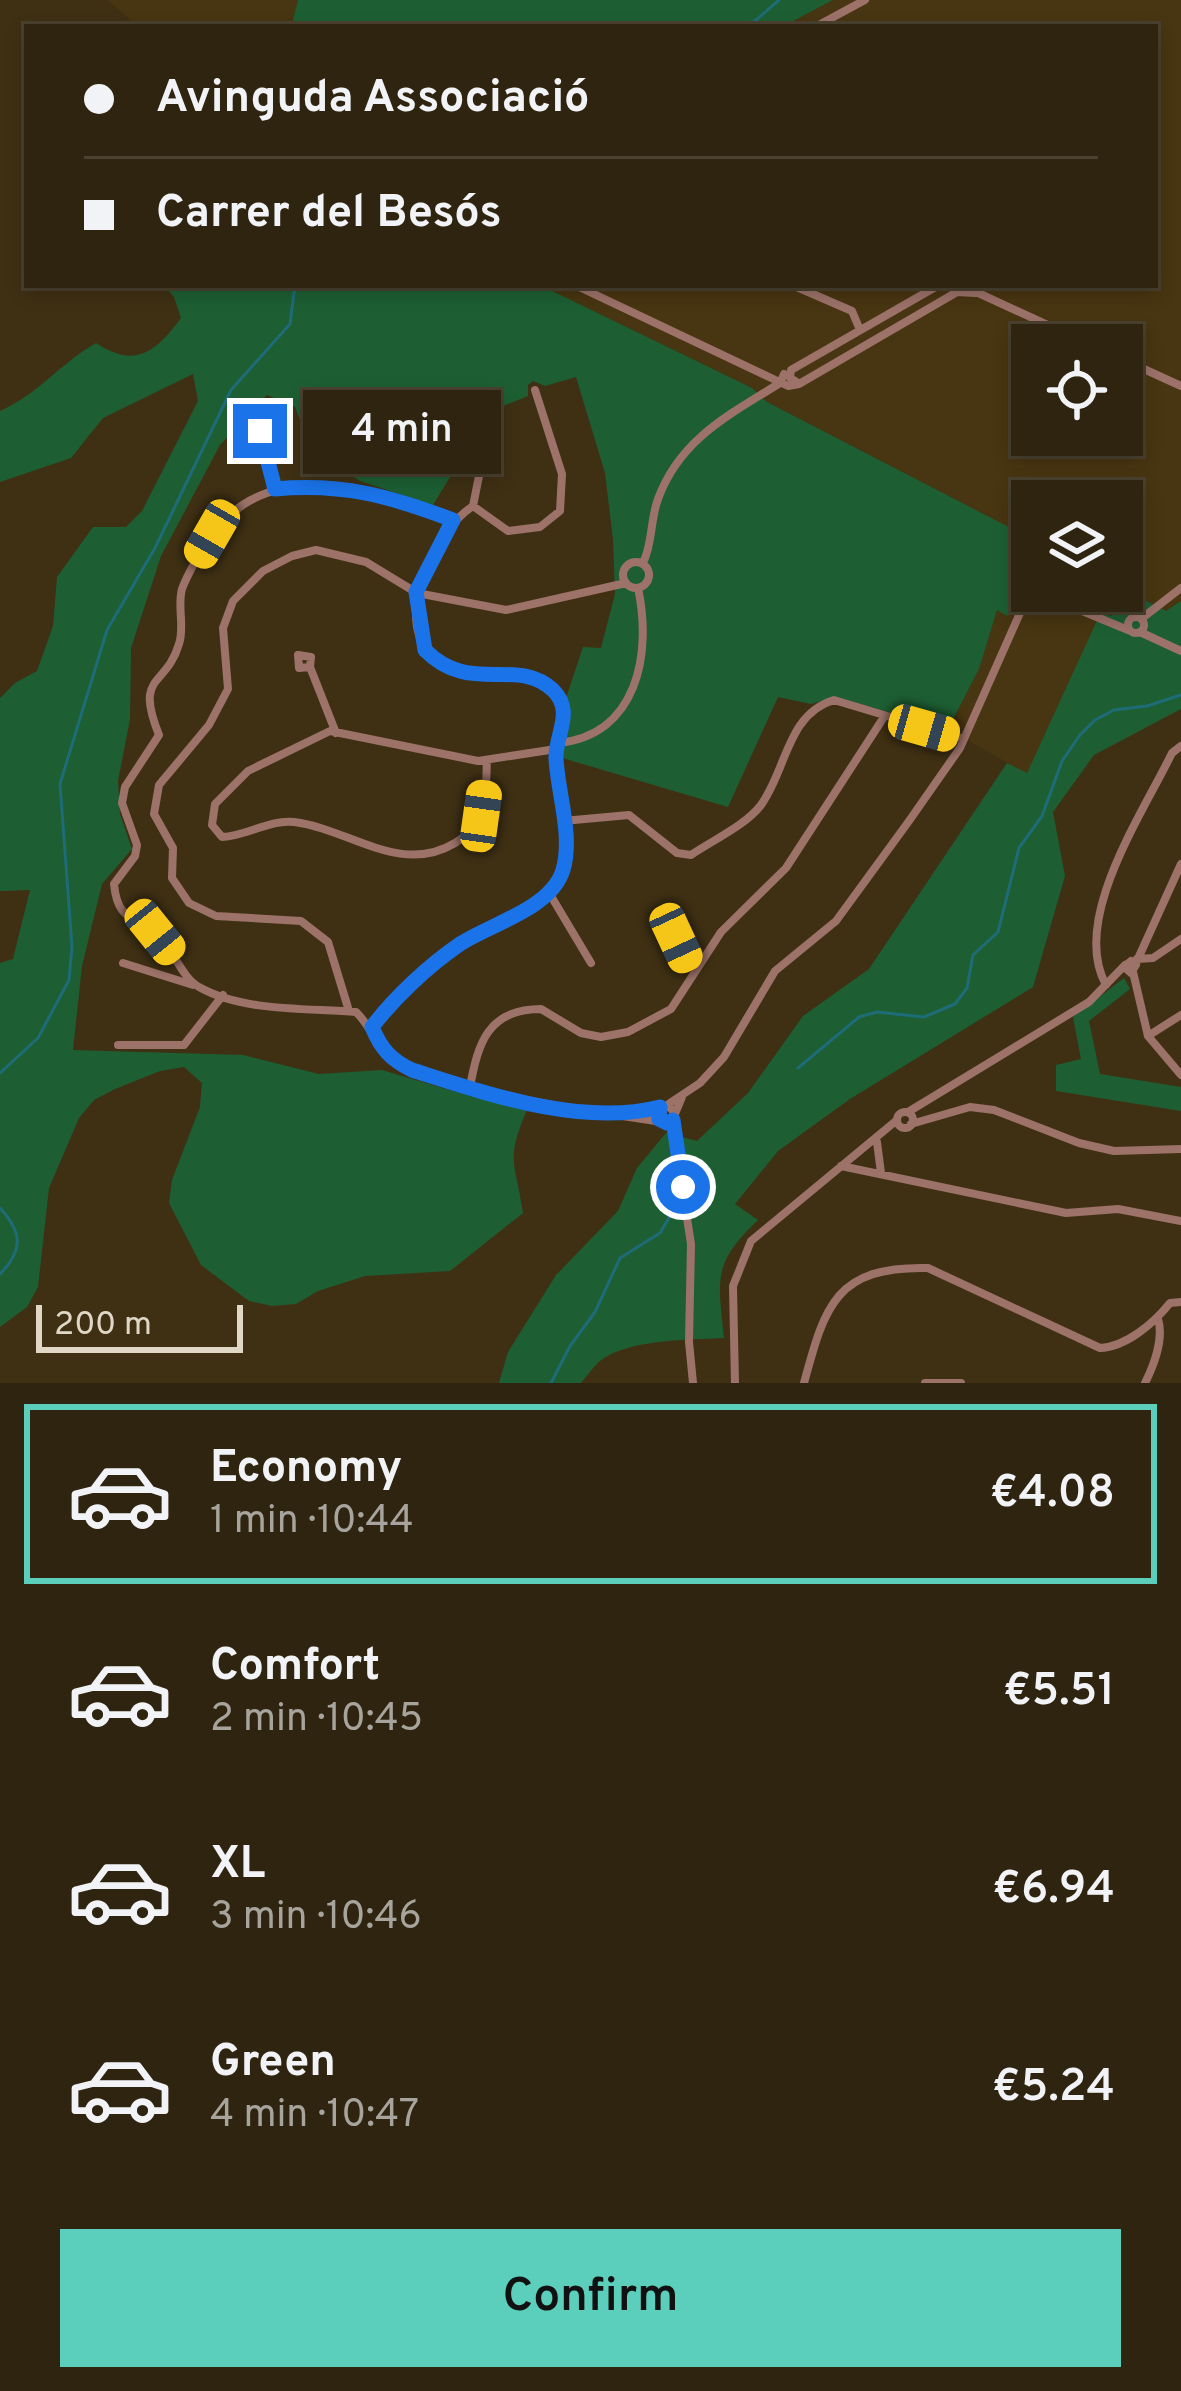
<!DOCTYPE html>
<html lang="en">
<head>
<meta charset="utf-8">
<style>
  :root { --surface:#2f240f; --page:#3b301d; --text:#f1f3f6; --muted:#a7a49e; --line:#4a412f; --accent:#5bcebc }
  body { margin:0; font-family:Overpass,sans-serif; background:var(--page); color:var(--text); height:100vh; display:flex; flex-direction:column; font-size:45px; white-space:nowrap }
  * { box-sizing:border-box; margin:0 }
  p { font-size:39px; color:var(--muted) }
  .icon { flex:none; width:66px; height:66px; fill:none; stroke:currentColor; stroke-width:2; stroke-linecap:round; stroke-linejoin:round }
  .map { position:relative; height:1383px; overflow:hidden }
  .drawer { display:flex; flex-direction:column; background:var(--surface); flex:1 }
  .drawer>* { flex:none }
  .top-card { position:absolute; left:24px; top:24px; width:1134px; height:264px; border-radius:0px; box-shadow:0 6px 18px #0003,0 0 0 3px var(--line); display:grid; align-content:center; height:264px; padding:0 60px; background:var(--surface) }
  .controls { position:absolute; left:1011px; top:324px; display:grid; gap:24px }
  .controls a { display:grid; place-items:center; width:132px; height:132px; border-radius:0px; background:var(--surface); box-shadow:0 6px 18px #0003,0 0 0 3px var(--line); font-size:60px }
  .scale { position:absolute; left:36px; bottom:30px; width:207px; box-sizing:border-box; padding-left:12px; border:6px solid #e0d7c7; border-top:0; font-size:33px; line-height:42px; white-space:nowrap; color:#e0d7c7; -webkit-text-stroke:9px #3f3014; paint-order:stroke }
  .end { position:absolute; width:54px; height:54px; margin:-27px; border:15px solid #1a73e8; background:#fff; box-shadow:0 0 0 6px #fff }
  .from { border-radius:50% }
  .bubble { position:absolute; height:84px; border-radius:0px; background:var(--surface); box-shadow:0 6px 18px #0003,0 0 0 3px var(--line); font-size:39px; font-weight:600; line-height:84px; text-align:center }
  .car { position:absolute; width:36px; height:72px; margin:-36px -18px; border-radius:15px; box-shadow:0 0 9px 3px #0007; background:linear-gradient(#f5c518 24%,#345 0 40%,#f5c518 0 76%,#345 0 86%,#f5c518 0) }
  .top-card b { display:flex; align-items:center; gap:42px; height:114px; font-size:45px }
  .top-card b+b { border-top:3px solid var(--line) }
  .top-card i { width:30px; height:30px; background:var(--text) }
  ul { padding:21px 0 0; list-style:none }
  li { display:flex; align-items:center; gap:36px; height:180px; margin:0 24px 18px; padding:0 36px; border:6px solid transparent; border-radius:0px }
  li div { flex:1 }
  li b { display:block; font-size:45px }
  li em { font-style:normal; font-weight:600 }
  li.current { border-color:var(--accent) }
  li>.icon { width:108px; height:108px; stroke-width:1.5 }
  .cta { display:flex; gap:24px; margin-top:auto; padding:24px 60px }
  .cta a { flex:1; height:138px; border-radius:0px; background:var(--accent); color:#111; font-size:48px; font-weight:600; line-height:138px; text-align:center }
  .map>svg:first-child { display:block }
  .built { fill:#483511; fill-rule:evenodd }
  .green { fill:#1d5f33 }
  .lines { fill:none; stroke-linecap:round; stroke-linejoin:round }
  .stream { stroke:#1e6c77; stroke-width:3 }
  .minor { stroke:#9c7269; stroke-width:8 }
  .route { stroke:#1a73e8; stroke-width:15 }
</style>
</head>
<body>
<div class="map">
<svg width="1181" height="1383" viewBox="0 0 1181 1383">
  <rect width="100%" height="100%" fill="#3f3014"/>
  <path class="built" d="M107,0h191l-7,27h-152z
    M833,0h348v601l-15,10 -44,-22v-88h-90v38l-265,-137 -15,-14 -212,-103h615v-258h-373zM1032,345h90v90h-90z
    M1032,581v10h27l25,9 27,-4 1,21 -85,157 -79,-45 31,-60 18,-60 9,6 17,-32z"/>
  <path class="green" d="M298,0h535l-51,27h-491z
    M164,285h376l212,103 15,14 265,137v42l-13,6 -12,29 -10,-6 -18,59 -31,60 -112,-32 -25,7 -33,-7 -50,110 -169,-50 9,-36 -3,-20 18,-54 18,1 14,-54 -2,-55 -8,-66 -29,-96 -31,9 -12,-5 -5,4v11l-38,15 -57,94 -73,-24 -48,-31 -17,-43 -28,-12 -47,50 -59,111 -30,92 -1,71 -12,62 2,33 12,35 -30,35 -20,82 -9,84 170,5 76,19 63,-4 91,27 55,10c-23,55 -13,52 -5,106l-73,58 -85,5 -47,15 -22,13 -24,2 -23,-5 -48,-36 -32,-62 3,-23 28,-73 2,-24 -18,-16 -24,4 -45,18 -21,11 -15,18 -30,70 -11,99 -11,20 -27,20v-364l13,-4 17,-69 -30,1v-193l15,-15 22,-12 16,-45 4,-49 36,-50h33l16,-16 56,-110 -5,-27 -90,44 -32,40 -71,24v-71c37,-16 61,-48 96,-68 39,26 60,9 85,-25l-7,-21z
    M1122,589l44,22 15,-10v108l-87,46 -41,57 12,64 -32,111 -183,112 -72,52 -43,53 23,16c-46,44 -40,59 -34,118 -34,2 -97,1 -124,23 -7,6 -13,15 -19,22h-82l9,-31 48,-77 62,-64 19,-43 29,-35 31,8 51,-48 55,-77 66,-47 138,-206 20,10 73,-159 12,2 -1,-20 -27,4 -25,-9z
    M1124,978l6,11 -41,32 11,53 81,13v24l-125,-20v-26l25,-6 -8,-42z"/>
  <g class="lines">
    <path class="stream" d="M683,27h35
      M740,27l15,-6 24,-21
      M798,1068l61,-51 18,-5 47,5 31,-13 12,-16 6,-33 25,-23 21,-84 23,-32 20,-55 18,-26 15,-15 19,-10 33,-4 34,-11
      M0,1073l38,-35 31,-58 3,-33 -12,-163 47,-154 48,-82 76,-158 59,-66 5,-39
      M0,1208c23,25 23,42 0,66
      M551,1383l19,-37 25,-34 25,-54 40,-25 13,-22"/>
    <path class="minor" d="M815,27l50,-27
      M575,285l213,101 11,-2 158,-92 18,1
      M792,285l60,26 8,19
      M961,285l130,60
      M1122,359l59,27
      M798,383l-8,-5 1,-8 148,-85
      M260,431l15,58
      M473,506l35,25 32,-4 20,-16 2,-37 -27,-84
      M473,506l8,-40
      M453,520c-84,-32 -193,-69 -250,28 -7,12 -16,27 -21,41 -5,18 3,37 -3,55 -13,44 -45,29 -20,91l-34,52 -3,16 15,42 -2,11 -21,28c3,32 15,32 38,47 20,12 28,46 47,56 44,25 109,21 157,25 16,15 22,39 40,50 18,12 42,17 63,22 67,19 136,28 204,38
      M623 575a13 13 0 1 1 26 0a13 13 0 1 1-26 0Z
      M643,563c10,-20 7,-43 15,-64 22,-60 71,-84 122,-116l4,-9
      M1128 625a8 8 0 1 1 16 0a8 8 0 1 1-16 0Z
      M1141,619l40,-31
      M1140,632l41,19
      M310,667l-11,1 -1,-13 13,2 -1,10 26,66
      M558,743c80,-8 94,-90 80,-155
      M487,760c-1,17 0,40 -6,56 -5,11 -16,21 -26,27 -55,33 -105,-14 -161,-21 -24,-3 -47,14 -72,15l-10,-12 3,-21 33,-33 82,-40 148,30 78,-12
      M563,821l66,-6 48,38 14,2c22,-15 55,-30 70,-50 26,-36 26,-91 73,-105l130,39
      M548,891l43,72
      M664,912l30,57
      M1137,959l16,-1 28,-19
      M1131,961l5,4 -5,8 -7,-6z
      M123,963l70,22
      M1136,963l45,-99
      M1133,972l15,64 33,39
      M1106,985c-36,-65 36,-170 66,-232l9,-7
      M349,1011l-21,-69 -27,-21 -85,-5 -27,-13 -17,-25 1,-30 -19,-34 5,-29 50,-60 19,-36 -5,-61 10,-27 30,-30 29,-15 24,-6 50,12 51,31 89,17 120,-27
      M372,1027c23,-30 56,-59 86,-81 30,-22 88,-35 104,-72 14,-36 -7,-82 -6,-118 0,-22 17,-41 1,-61 -28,-38 -84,-4 -119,-32 -49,-40 -7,-129 35,-157
      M1148,1036l33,-21
      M118,1045h66l39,-50
      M470,1087c8,-44 18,-78 71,-78l40,24 20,4 27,-5 43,-23 50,-77 65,-64 98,-151
      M667,1105l33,-22 24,-26 51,-86 61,-50 73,-100 51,-73 68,-153 13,-1 87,36
      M908,1112l181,-110 36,-37
      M897 1120a8 8 0 1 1 16 0a8 8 0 1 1-16 0Z
      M675,1113l-8,-8 -10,8 6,9 9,-1 10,-24
      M626,1114l32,-6
      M672,1121l19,123 -2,98 4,41
      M911,1124l59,-17 24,3 85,33 35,8 67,-2
      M877,1142l4,31
      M841,1166l225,47 52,-4 63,12
      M735,1383l-2,-97 18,-45 146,-121
      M804,1383c21,-78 32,-117 124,-115l172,80c26,-1 54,-25 70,-45l11,-1
      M925,1383h36
      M1145,1383c9,-18 19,-45 13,-64"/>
  </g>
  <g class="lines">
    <path class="route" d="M260,431l15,58c68,-6 115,7 178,31l-37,72 9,58c45,46 92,6 128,40 22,22 2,44 3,69 2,35 17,77 7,111 -12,39 -73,54 -103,74 -32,22 -65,53 -88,83 9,22 19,33 40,43 76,24 169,57 248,37l-1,12 8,4 6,-3 10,67"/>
  </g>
</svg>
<div class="controls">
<a><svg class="icon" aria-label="locate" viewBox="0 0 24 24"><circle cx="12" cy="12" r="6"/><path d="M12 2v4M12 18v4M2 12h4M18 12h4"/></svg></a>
<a><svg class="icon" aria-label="layers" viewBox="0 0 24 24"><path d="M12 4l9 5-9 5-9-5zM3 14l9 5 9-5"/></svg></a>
</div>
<div class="scale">200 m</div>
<i class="end from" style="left:683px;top:1187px"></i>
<i class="end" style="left:260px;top:431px"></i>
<div class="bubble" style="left:303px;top:390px;width:198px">4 min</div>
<i class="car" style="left:212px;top:534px;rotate:210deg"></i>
<i class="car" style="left:924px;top:728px;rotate:106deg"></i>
<i class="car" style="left:481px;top:816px;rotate:8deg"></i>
<i class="car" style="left:155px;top:932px;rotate:141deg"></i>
<i class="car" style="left:676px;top:938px;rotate:155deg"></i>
<div class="top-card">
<b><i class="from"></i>Avinguda Associació</b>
<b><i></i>Carrer del Besós</b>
</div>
</div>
<section class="drawer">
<ul>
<li class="current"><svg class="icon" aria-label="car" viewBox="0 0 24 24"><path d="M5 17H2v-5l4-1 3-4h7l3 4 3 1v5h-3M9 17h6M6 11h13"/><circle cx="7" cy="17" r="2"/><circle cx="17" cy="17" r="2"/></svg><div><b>Economy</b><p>1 min · 10:44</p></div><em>€4.08</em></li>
<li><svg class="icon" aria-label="car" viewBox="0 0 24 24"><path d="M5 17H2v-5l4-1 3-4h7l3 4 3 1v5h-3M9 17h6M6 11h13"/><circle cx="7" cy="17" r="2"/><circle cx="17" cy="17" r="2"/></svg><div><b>Comfort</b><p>2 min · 10:45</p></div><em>€5.51</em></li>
<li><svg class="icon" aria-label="car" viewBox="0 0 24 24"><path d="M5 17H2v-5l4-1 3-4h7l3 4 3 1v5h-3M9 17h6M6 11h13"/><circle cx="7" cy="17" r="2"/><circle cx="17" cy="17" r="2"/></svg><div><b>XL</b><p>3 min · 10:46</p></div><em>€6.94</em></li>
<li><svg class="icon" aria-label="car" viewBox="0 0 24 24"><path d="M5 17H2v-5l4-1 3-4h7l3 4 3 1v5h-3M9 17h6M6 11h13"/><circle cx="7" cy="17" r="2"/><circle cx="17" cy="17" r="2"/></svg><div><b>Green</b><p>4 min · 10:47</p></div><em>€5.24</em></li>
</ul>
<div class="cta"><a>Confirm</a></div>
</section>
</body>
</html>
